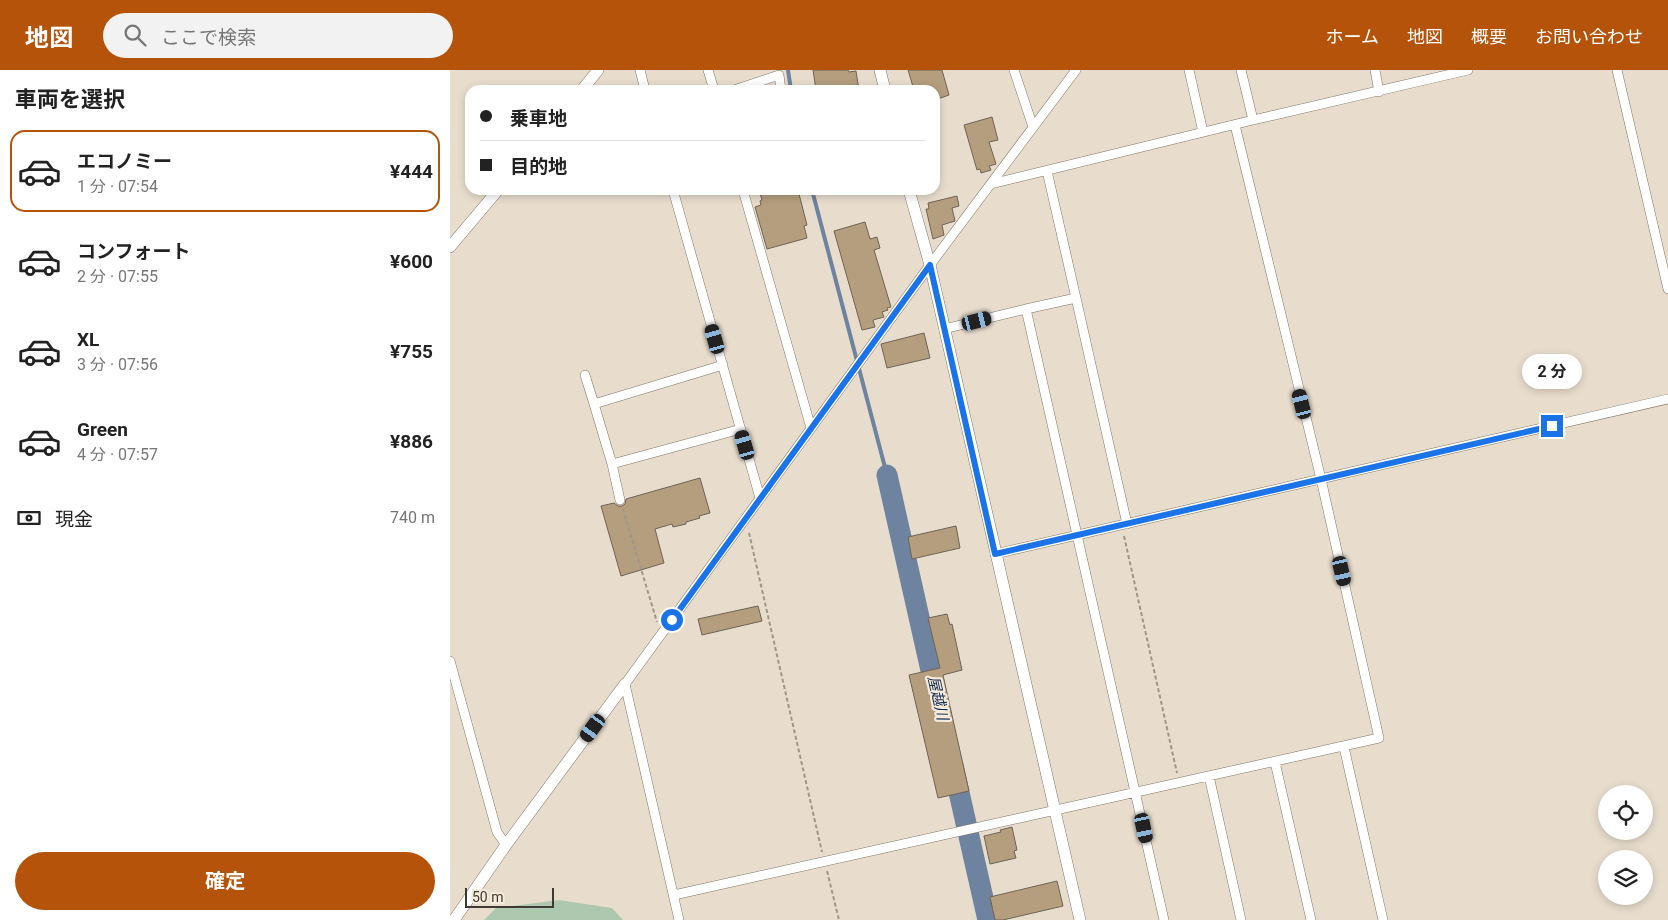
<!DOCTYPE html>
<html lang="ja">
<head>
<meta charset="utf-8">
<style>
  :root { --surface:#fff; --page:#f2f2f2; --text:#222; --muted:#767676; --line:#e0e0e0; --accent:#b45309 }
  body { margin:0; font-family:Roboto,"Noto Sans JP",sans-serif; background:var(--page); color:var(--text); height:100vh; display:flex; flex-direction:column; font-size:19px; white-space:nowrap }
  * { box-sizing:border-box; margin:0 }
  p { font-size:16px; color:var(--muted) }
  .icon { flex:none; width:28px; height:28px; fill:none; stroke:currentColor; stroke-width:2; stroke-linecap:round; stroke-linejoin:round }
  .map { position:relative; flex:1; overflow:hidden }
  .sheet { display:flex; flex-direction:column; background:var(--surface); width:450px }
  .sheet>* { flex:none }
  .top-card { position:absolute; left:15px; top:15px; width:475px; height:110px; border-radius:15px; box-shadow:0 2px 8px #0003; display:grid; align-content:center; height:110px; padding:0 15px; background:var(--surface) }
  .tools { position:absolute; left:1148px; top:715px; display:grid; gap:10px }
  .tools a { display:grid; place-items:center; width:55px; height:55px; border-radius:50%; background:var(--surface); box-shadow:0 2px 8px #0003; font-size:25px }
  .scale { position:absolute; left:15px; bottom:12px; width:89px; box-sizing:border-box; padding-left:5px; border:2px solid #3f3a34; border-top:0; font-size:14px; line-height:18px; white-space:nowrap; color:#3f3a34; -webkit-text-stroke:4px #f6eada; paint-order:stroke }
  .end { position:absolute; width:22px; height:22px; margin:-11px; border:6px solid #1a73e8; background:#fff; box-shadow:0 0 0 2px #fff }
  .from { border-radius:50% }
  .bubble { position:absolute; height:35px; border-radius:18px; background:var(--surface); box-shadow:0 2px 8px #0003; font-size:16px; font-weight:700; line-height:35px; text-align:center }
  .car { position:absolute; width:15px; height:30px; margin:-15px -8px; border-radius:6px; box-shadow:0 0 4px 1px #0007; background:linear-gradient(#222 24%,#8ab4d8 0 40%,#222 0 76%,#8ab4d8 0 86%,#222 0) }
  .top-card b { display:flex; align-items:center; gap:18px; height:48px; font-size:19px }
  .top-card b+b { border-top:1px solid var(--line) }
  .top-card i { width:12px; height:12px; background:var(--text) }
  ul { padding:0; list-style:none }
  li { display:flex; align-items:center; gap:15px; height:82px; margin:0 10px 8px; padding:0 5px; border:2px solid transparent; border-radius:15px }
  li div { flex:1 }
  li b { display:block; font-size:19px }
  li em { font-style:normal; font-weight:700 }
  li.on { border-color:var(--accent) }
  li>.icon { width:45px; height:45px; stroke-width:1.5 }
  h2 { padding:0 15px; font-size:22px; line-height:60px }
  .pay { display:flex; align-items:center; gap:12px; height:55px; padding:0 15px; font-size:19px }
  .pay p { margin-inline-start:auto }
  .action { display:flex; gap:10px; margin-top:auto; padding:10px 15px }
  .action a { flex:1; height:58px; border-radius:30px; background:var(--accent); color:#fff; font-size:20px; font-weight:700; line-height:58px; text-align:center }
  header { display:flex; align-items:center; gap:30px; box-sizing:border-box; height:70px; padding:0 25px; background:var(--accent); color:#fff }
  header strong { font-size:24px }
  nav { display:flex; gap:28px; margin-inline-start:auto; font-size:18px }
  .search { width:350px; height:45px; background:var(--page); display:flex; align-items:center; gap:12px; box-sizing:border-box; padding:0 18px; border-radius:28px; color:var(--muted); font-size:19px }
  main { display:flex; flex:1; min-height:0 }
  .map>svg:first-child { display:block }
  .grass { fill:#aec8af }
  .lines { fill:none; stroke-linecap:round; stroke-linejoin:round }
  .stream { stroke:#6e83a0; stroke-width:4 }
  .river { stroke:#6e83a0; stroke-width:21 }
  .building { fill:#b59e7e; stroke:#6d6355 }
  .minor-casing { stroke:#7f7566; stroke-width:10 }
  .tertiary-casing { stroke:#7f7566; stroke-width:12 }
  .path { stroke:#9e968a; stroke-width:2; stroke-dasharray:4 2.5; stroke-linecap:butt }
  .minor { stroke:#fff; stroke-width:9 }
  .tertiary { stroke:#fff; stroke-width:11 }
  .route { stroke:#1a73e8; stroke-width:6 }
  .labels { text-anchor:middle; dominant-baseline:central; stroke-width:4.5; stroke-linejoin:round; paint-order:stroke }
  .water-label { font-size:15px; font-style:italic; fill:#0e2c54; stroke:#f6eada }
</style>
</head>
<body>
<header>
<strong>地図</strong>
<div class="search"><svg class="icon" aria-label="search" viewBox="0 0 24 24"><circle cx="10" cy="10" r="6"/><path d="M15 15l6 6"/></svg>ここで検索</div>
<nav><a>ホーム</a><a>地図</a><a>概要</a><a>お問い合わせ</a></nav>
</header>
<main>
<section class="sheet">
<h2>車両を選択</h2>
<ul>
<li class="on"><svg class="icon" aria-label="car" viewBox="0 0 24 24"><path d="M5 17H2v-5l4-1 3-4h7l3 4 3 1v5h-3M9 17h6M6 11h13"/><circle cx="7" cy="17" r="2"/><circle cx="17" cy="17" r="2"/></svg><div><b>エコノミー</b><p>1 分 · 07:54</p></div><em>¥444</em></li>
<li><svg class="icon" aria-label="car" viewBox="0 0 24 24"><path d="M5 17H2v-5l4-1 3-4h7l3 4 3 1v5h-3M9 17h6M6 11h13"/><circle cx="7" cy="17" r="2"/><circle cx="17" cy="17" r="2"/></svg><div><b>コンフォート</b><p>2 分 · 07:55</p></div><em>¥600</em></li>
<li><svg class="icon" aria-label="car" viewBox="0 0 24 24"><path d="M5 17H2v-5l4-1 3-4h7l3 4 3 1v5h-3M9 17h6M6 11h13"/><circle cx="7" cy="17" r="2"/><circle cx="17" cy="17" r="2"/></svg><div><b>XL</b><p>3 分 · 07:56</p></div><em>¥755</em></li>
<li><svg class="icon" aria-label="car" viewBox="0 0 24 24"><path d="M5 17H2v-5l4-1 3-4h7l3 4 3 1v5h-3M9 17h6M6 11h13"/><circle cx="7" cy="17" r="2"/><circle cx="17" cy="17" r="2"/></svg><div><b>Green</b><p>4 分 · 07:57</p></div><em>¥886</em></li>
</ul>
<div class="pay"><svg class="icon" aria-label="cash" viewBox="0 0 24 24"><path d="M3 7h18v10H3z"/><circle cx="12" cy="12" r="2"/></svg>現金<p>740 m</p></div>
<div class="action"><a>確定</a></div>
</section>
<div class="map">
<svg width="1218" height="850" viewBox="0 0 1218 850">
  <rect width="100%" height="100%" fill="#e8ddcd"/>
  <path class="grass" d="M109,830l53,8 11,12h-139l12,-12z"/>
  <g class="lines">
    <path class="stream" d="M338,0l3,20
      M362,120l75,285"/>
    <path class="river" d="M437,405l50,222
      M503,696l35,154"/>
  </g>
  <path class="building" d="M363,0h35l1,2 7,-1 3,19h-18l-1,-2 -24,2z
    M458,0h34l7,25 -14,5v-10h-21z
    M542,47l6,23 -9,2 7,22 -7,2 2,4 -10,3 -1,-4 -3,1 -13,-45z
    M309,120h39l9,35 -3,1 3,12 -40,11 -12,-42 6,-2 -1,-4 2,-1z
    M507,126l2,10 -7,2 3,13 -13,4 2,10 -11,4 -7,-30h3l-1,-6z
    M415,152l5,17 7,-2 3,11 -6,2 17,57 -4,1 1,2 -6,2 2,5 -11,3 2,7 -13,3 -28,-99z
    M474,263l6,25 -43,10 -6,-24z
    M250,408l10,35 -11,3 1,2 -14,4v2l-13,3 -1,-3 -17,5 9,34 -43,13 -20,-70 13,-3 4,3h4l3,-2 1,-5z
    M506,456l4,22 -48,11 -4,-22z
    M308,536l4,15 -60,14 -4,-16z
    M497,544l3,11 2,-1 10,46 -19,5 26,116 -31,7 -29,-123 31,-7 -12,-50z
    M562,757l5,23 -3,1 2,7 -26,6 -6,-28 17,-4 -1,-2z
    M607,811l6,25 -60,14h-8l-5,-23z"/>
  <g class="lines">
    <g class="minor-casing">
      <path id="minor" d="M190,0l5,20
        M258,0l6,20
        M564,0l19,57
        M739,0l14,62
        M791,0l12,50
        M925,0l4,22
        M1167,0l51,219
        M284,20l45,-15 2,15
        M597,101l29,127 -50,11c45,204 93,407 138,611
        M541,114l262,-64 215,-50
        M223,120l87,308
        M293,120l68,238
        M626,228l51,226
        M494,259l82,-20
        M273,295l-129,39 18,60 129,-35
        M135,305l9,29
        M162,394l8,36
        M545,484l673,-155
        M0,591l47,171 9,13
        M894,677l39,173
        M825,692l36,158
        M759,706l32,144
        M224,825l705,-157 -58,-259 -86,-354
        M229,850l-54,-236 305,-419 146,-195"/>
    </g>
    <g class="tertiary-casing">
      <path id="tertiary" d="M430,0l5,20
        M132,20l16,-20
        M459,120l21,75 150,655
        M0,177l48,-57
        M4,850l52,-75 119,-161"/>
    </g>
    <path class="path" d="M173,439l34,113
      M299,463l73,319
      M674,466l53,237
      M377,801l12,49"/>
    <use href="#minor" class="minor"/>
    <use href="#tertiary" class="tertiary"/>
  </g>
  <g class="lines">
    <path class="route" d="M222,550l258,-355 65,289 557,-128"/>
  </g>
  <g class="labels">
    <g class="water-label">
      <text transform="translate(488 628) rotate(77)">屋越川</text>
    </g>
  </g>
</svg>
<div class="tools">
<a><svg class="icon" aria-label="locate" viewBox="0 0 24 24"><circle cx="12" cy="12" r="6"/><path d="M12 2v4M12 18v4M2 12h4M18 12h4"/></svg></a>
<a><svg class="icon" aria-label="layers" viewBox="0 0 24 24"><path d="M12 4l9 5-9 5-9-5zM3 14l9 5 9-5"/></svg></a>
</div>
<div class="scale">50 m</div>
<i class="end from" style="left:222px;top:550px"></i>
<i class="end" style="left:1102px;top:356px"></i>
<div class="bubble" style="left:1072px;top:284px;width:60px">2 分</div>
<i class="car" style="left:527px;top:251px;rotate:76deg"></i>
<i class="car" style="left:265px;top:269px;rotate:344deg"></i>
<i class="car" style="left:852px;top:334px;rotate:346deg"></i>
<i class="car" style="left:295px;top:375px;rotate:344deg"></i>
<i class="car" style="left:892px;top:501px;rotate:167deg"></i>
<i class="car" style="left:143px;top:658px;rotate:216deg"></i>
<i class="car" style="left:694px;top:758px;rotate:168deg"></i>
<div class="top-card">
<b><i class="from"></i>乗車地</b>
<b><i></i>目的地</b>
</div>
</div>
</main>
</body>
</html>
